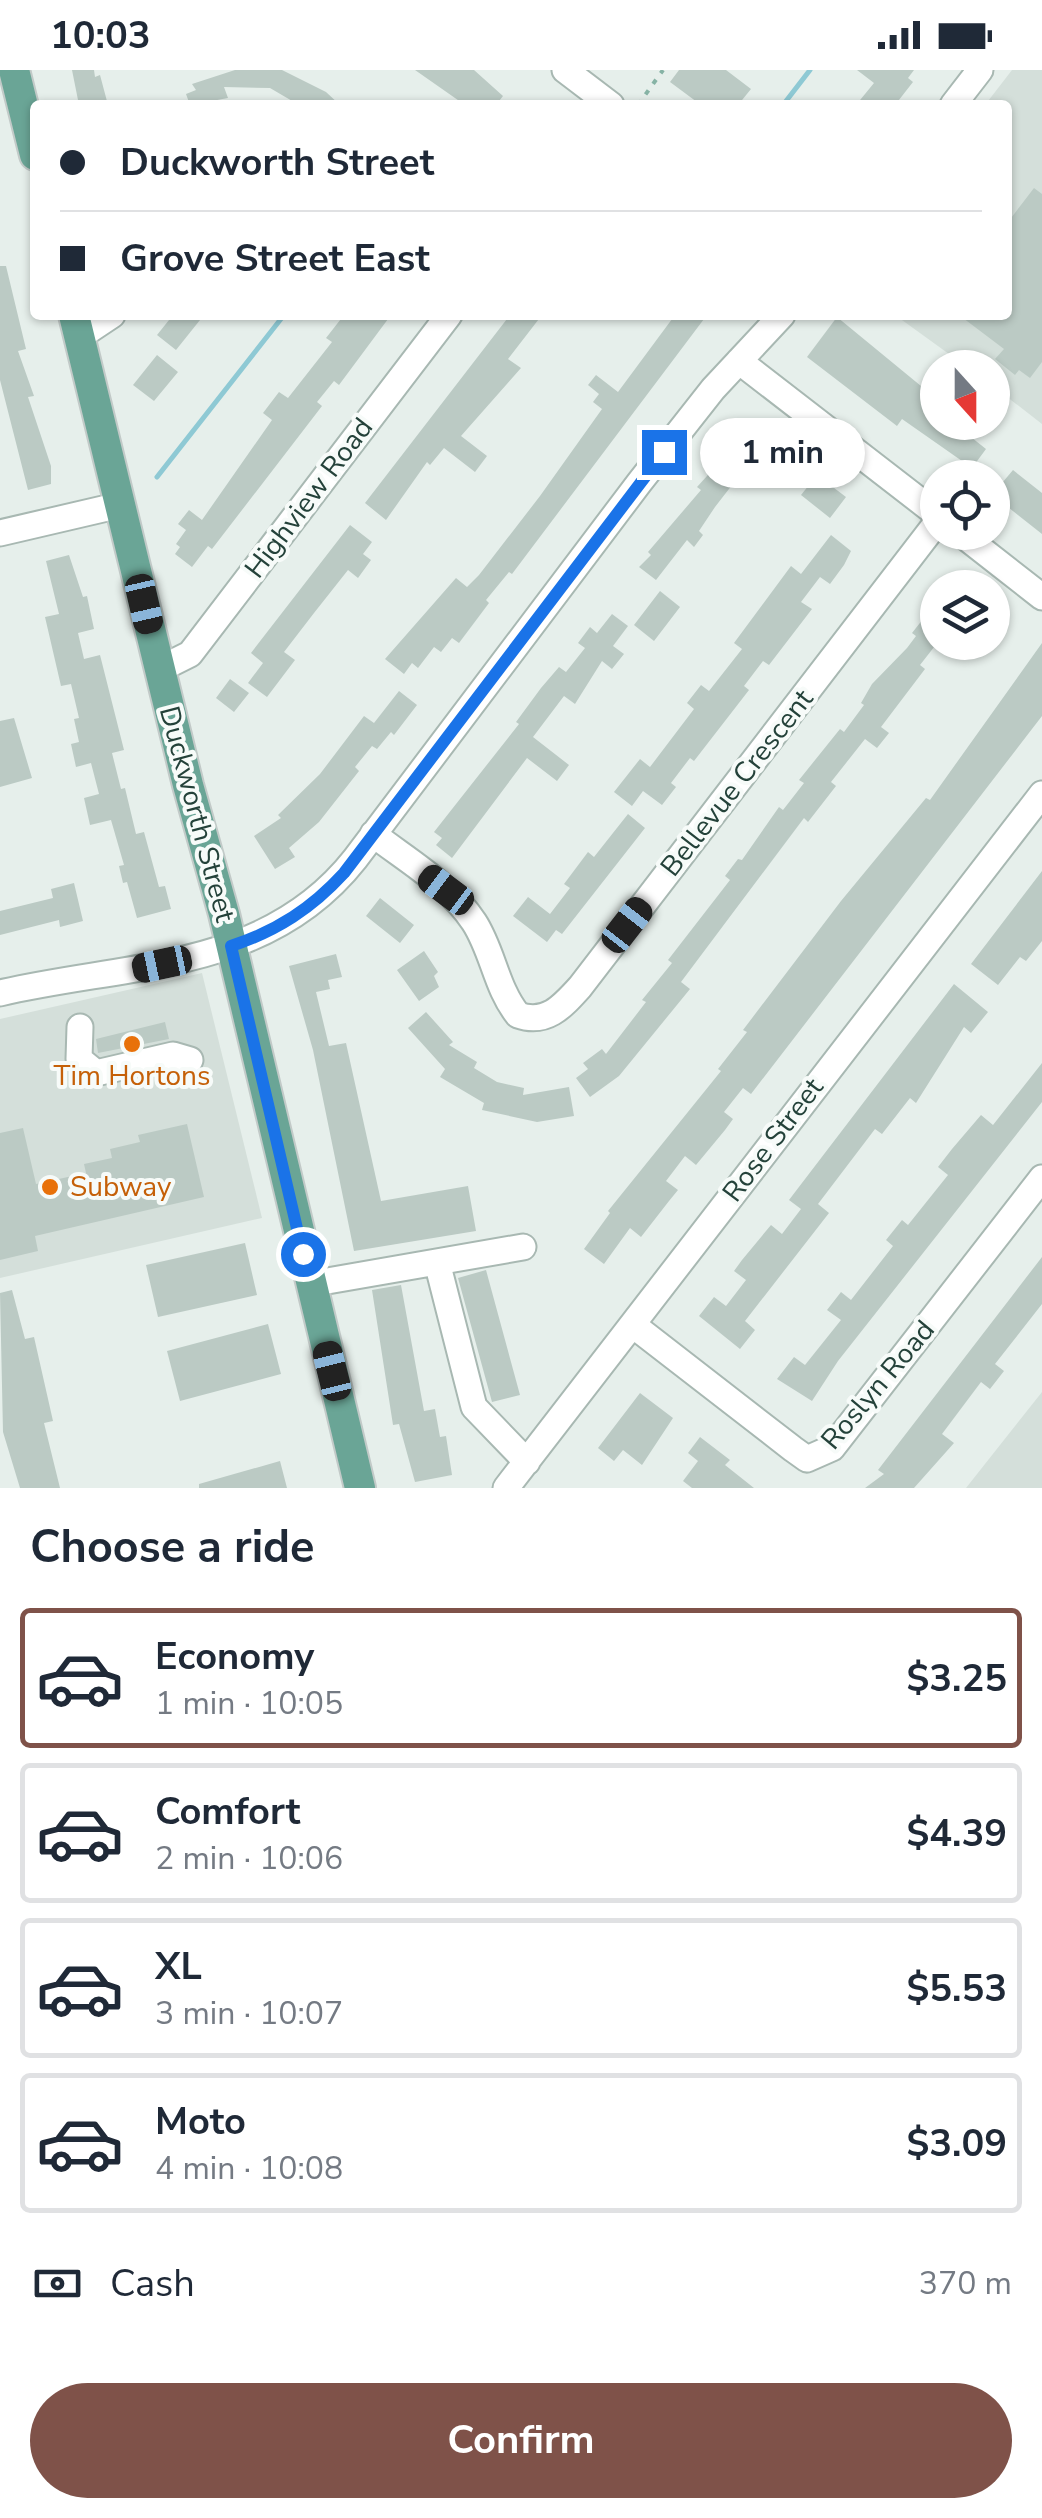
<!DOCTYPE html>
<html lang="en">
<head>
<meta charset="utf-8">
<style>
  :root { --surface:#fff; --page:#f6f6f7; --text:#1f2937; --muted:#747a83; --line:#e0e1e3; --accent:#7f5249 }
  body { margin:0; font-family:"Nunito Sans",sans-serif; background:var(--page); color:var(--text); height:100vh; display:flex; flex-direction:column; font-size:38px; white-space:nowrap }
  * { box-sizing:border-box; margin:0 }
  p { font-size:32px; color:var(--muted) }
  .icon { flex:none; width:55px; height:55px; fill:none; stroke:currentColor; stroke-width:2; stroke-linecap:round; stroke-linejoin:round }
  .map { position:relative; height:1418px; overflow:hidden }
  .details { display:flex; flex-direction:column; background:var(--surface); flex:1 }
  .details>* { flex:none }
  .guide { position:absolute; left:30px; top:30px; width:982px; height:220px; border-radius:10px; box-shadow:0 2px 8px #0004; display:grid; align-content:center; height:220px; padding:0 30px; background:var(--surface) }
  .needle { width:65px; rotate:159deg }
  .tools { position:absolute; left:920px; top:280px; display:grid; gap:20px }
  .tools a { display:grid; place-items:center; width:90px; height:90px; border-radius:50%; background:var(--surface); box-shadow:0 2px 8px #0004; font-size:50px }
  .end { position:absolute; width:45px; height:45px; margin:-22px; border:12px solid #1a73e8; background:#fff; box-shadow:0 0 0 5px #fff }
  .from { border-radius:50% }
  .bubble { position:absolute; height:70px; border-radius:35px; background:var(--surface); box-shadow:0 2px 8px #0004; font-size:32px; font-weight:700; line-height:70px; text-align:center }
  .car { position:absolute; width:30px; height:60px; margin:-30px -15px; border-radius:12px; box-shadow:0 0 8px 2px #0007; background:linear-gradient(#222 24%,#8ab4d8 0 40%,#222 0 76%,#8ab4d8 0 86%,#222 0) }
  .guide b { display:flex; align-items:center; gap:35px; height:95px; font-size:38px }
  .guide b+b { border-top:2px solid var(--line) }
  .guide i { width:25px; height:25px; background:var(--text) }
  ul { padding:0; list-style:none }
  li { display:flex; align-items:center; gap:30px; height:140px; margin:0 20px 15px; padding:0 10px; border:5px solid var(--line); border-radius:10px }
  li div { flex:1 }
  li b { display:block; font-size:38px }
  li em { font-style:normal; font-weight:700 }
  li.on { border-color:var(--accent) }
  li>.icon { width:90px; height:90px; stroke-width:1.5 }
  h2 { padding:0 30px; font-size:45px; line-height:120px }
  .pay { display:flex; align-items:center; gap:25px; height:110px; padding:0 30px; font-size:38px }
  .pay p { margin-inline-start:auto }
  .primary-button { display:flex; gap:20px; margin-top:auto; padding:20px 30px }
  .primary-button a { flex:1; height:115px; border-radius:60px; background:var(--accent); color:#fff; font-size:40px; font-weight:700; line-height:115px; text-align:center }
  .status { display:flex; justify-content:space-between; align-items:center; height:70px; padding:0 50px; background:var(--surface); direction:ltr }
  .status svg { height:28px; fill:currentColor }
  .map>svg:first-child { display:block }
  .built { fill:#d4dfda }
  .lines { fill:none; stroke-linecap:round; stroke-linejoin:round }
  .stream { stroke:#8ec9d4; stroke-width:5 }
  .building { fill:#bbcac4 }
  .minor-casing { stroke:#a8b8b2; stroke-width:29 }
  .major-casing { stroke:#c2cac8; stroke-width:34 }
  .path { stroke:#86b3a5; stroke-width:4; stroke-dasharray:5 8; stroke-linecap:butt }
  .minor { stroke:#fff; stroke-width:25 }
  .major { stroke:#6aa596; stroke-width:30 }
  .route { stroke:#1a73e8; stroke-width:12 }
  .food-dot { fill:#e8710a; stroke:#f7fbf9; stroke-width:4 }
  .labels { text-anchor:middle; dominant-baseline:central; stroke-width:8; stroke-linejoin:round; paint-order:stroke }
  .street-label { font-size:28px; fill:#24423a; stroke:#f7fbf9 }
  .food-label { font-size:28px; fill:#c56008; stroke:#f7fbf9 }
</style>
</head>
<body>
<div class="status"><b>10:03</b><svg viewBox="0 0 49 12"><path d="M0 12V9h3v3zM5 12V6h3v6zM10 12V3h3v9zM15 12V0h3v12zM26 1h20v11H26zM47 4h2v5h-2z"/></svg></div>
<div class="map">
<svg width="1042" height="1418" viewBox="0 0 1042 1418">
  <rect width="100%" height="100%" fill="#e6efeb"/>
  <path class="built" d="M1012,0h30v354l-49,-38 -1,-18 -25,-1 -72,-52h113v-210h-23z
    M202,903l60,245 -262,60v-259z
    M1042,1322v96h-76z"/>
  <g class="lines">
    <path class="stream" d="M783,35l27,-35
      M157,407l127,-162"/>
  </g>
  <path class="building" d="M72,0h22l1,7 5,-2 8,30h-29z
    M235,0h47l44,22 14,13h-41l-29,-17 -46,-1 4,11 -38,7 -4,-11 10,-4 -4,-6z
    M415,0h59l29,26 -7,9h-31z
    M679,0h47l25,19 -13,16h-37l-31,-23z
    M857,0h57l-6,8 5,4 -18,23h-39l18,-22z
    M1034,118l8,6v168l-12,16 -11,-8 -4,5 -20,-16 9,-10 -45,-34h49v-93z
    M0,196h6l20,83 -8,2 16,45 -6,1 23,69v18l-23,6 -28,-110z
    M173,245h31l-28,35 -19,-15z
    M344,245h47l-52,70 -5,-4 -17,21 5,4 -110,143 -4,-3 -16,21 -17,-13 5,-7 -4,-3 10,-14 -8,-6 11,-14 13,10 70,-100 -9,-7 16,-21 9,6 44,-56 -6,-4z
    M510,245h32l-34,44 13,9 -60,68 26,20 -12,16 -31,-24 -14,17 -3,-3 -41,58 -21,-17z
    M675,245h32l-195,259 -3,-2 -23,28 3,3 -30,40 -7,-5 -11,14 -7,-5 -16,21 -6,-5 -8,11 -19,-15 71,-81 11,9 12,-12 61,-79 62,-87 -9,-7 6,-8 -11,-9 8,-10 22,17z
    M837,247l101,83v22h14l34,27 -14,19 -70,-49 -5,7 -90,-69z
    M157,285l21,17 -24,29 -21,-16z
    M746,353l34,24 -15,19 -12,-8 -38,49 -16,24 4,4 -9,12 -7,-7 -31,40 -17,-13 12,-12 -3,-3 53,-62 -4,-3 39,-43 -4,-3z
    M1013,400l29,23v41l-38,-30 5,-6 -12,-9z
    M817,405l29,22 -16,21 -29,-23z
    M350,455l22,17 -9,12 8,6 -13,18 -10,-8 -34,43 -30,39 11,8 -28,37 -19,-14 15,-20 -12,-10z
    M831,465l20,16 -7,14 -14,19 -10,-7 -19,25 11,7 -43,56 -6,-4 -19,25 5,4 -55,71 -4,-3 -19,25 5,4 -14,18 -19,-14 -11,15 -18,-14 26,-33 10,8 44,-58 -7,-6 14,-18 8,6 33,-42 -8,-6 57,-77 10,8z
    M69,485l14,42 4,-1 7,33 -16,4 6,26 16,-4 24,95 -12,3 9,36 4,-1 11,46 8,-2 15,55 6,-1 6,23 -34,9 -10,-36 -4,1 -4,-17 5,-1 -13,-45 -21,5 -6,-27 15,-4 -8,-31 -15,4 -5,-23 8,-2 -5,-23 5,-1 -8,-34 -10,2 -16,-69 14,-3 -13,-53z
    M660,521l20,16 -26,34 -20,-16z
    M938,530v42l-18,23 5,4 -44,58 8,6 -12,15 -12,-9 -34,43 5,4 -28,36 -4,-4 -123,164 9,7 -71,87 -29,21 -14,-19 12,-9 -5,-6 19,-14 4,5 40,-52 -4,-2 30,-37 -4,-3 62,-80 -5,-4 13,-17 4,1 37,-53 4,3 21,-27 -5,-3 41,-51 4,3 20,-27 -3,-2 11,-19 35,-36 9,-12 -4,-3z
    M612,544l16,12 -15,20 11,8 -12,15 -10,-8 -27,43 -11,-8 -31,41 36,28 -12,16 -30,-23 -75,100 -16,-13 6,-7 -8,-6 85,-108 -3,-2 25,-34 18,-21 7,5 19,-24 -7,-5 12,-16 7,6z
    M1042,573v73l-291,378 -8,-6 -19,24 9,7 -8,11 -29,35 -11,-9 -19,25 12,9 -9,11 -28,36 -11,-9 -26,36 -20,-15 26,-36 -2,-2 113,-140 -3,-2 29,-37 -4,-2 98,-129 85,-103 4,2z
    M230,609l19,14 -15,19 -18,-14z
    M399,621l18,14 -23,30 -3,-3 -14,17 -5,-3 -17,21 4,4 -40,51 -30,26 6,9 -20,12 -21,-33 27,-18 -3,-3 42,-41 44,-58 10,7z
    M14,648l18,60 -32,9v-66z
    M628,744l17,14 -83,106 -6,-4 -9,12 -34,-26 15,-19 22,17 20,-26 -6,-4 24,-32 6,5z
    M1042,801v70l-16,20 -6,-4 -22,28 -27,-21z
    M74,813l9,38 -23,6 -1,-7 -59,15v-24l53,-13 -2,-9z
    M380,828l34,27 -14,18 -34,-27z
    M424,881l14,21 -4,4 5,11 -20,14 -22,-31z
    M336,884l6,23 -14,3 2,9 -14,3 13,54 17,-3 35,158 87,-15 8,45 -122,20 -41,-201 -24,-84z
    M954,914l34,28 -17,21 -7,-6 -48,76 -6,-5 -28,36 -7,-5 -57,75 11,9 -84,108 10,9 -15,19 -41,-33 15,-19 12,9 20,-26 -12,-9 8,-11 29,-35 11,9 19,-25 -12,-9z
    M426,942l27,30 -4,3 28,17 -3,6 23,14 27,6 -1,7 46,-8 5,29 -37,6 -55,-12 2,-7 -44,-26 5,-8 -37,-41z
    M165,952l4,17 -71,14 -2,-14z
    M1042,993v39l-204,259 -26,40 -35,-22 17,-22 11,8 36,-45 -14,-10 14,-18 10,8 42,-54 -7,-6 16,-20 6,5 40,-50 -10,-8 14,-18 29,-34 12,10z
    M187,1054l17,73 -169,39 3,15 -38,9v-127l23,-5 13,56 50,-11 -2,-9 28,-6 -2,-9 30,-7 -2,-7z
    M245,1173l12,52 -99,22 -12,-52z
    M1042,1187v47l-47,60 9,7 -14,18 -9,-7 -39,52 12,9 -40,45h-49l19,-14 -6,-4z
    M486,1200l34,125 -28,7 -34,-124z
    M401,1215l23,126 11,-2 5,28 6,-1 6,39 -37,7 -16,-58 -6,1 -21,-135z
    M12,1220l13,49 9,-2 19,84 -9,2 16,65h-40l-17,-56 -3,-139z
    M268,1254l13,50 -101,27 -13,-50z
    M640,1323l33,25 -31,47 -19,-15 -9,11 -16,-13z
    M700,1367l30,23 -5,5 29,23h-62l-9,-7 15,-20 -10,-8z
    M280,1391l7,27h-88v-4z"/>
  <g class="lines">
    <g class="minor-casing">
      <path id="minor" d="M565,0l46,35
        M953,35l27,-35
        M79,267l33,-22
        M739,291l199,154
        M959,462l83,65
        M0,463l120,-28
        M160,599l30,-15 259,-339
        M373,764c35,27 77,51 101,88 19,29 22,66 44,93 28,10 44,-8 62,-28l358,-466
        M0,923c128,-30 266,-21 355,-134l284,-376 74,-94 69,-74
        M80,957l-1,32 17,14 77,-18 17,5
        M437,1192l37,145 53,55
        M310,1214l213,-37
        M633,1255l160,124 14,10 25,-11 210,-270
        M506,1418l536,-694"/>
    </g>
    <g class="major-casing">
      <path id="major" d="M14,0l21,85
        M74,245l114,470 36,129 136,574"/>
    </g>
    <path class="path" d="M638,35l25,-35"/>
    <use href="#minor" class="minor"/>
    <use href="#major" class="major"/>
  </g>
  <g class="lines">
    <path class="route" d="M303,1184l-72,-308c46,-15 81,-38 113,-73l320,-421"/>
  </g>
  <g class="food-dot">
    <circle cx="132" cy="974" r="10"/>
    <circle cx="50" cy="1117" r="10"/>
  </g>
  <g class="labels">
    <g class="street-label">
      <text transform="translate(309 428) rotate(-53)">Highview Road</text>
      <text transform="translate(737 713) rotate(-52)">Bellevue Crescent</text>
      <text transform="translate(197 744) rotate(75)">Duckworth Street</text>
      <text transform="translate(773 1070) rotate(-53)">Rose Street</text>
      <text transform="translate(878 1315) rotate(-50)">Roslyn Road</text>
    </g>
    <g class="food-label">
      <text x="132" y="1006">Tim Hortons</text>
      <text x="70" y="1117" text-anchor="start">Subway</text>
    </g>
  </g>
</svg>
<div class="tools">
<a><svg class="needle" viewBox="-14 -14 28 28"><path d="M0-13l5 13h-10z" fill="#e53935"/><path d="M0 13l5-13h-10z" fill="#747a83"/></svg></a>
<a><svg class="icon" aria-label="locate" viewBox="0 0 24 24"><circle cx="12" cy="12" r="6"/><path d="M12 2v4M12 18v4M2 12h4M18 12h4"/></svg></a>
<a><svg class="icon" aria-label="layers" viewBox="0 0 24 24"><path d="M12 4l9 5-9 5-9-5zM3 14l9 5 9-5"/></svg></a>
</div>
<i class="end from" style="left:303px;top:1184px"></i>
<i class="end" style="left:664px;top:382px"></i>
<div class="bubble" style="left:700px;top:348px;width:165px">1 min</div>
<i class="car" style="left:144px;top:534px;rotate:167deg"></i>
<i class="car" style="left:446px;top:820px;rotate:307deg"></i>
<i class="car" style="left:627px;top:855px;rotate:38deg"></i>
<i class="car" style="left:162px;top:894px;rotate:258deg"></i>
<i class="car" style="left:332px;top:1301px;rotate:346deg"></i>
<div class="guide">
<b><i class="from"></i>Duckworth Street</b>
<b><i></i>Grove Street East</b>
</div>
</div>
<section class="details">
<h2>Choose a ride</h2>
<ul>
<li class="on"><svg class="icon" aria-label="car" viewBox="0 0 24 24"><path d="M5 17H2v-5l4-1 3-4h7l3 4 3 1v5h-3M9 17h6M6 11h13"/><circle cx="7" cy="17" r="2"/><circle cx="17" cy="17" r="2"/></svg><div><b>Economy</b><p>1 min · 10:05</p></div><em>$3.25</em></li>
<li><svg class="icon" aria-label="car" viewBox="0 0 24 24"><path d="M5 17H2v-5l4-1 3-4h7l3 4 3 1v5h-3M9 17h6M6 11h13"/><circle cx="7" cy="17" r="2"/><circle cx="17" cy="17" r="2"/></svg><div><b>Comfort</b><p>2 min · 10:06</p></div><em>$4.39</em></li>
<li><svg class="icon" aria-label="car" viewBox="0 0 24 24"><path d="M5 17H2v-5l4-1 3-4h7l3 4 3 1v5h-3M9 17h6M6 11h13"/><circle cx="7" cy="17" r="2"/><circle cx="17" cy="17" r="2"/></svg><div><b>XL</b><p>3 min · 10:07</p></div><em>$5.53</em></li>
<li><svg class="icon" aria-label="car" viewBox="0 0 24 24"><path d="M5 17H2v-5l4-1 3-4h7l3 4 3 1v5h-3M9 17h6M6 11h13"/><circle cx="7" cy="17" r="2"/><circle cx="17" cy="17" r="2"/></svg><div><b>Moto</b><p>4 min · 10:08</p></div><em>$3.09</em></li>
</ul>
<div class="pay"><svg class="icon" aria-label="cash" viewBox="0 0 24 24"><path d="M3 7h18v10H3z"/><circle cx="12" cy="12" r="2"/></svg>Cash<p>370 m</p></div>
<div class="primary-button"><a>Confirm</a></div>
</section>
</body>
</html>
